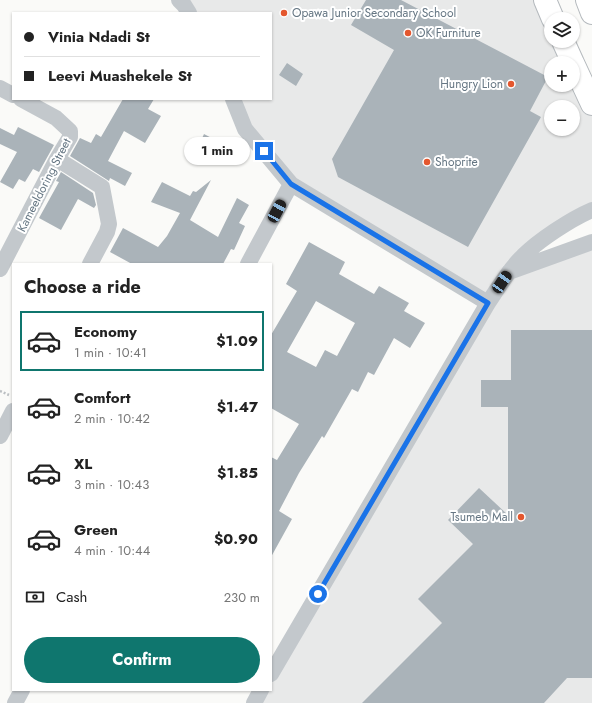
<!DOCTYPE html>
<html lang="en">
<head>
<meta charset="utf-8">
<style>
  :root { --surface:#fff; --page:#f6f6f6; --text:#222; --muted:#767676; --line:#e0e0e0; --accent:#0f766e }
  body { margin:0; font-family:Jost,sans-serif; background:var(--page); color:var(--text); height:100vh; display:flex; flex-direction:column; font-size:15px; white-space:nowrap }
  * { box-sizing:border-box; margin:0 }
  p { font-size:13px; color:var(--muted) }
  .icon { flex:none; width:22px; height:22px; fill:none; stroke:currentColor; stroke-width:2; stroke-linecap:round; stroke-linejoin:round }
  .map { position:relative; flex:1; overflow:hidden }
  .drawer { position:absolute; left:12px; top:263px; width:260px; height:428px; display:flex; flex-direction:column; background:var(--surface); border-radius:0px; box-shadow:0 1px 3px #0004 }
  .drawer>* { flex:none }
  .top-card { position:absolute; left:12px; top:12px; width:260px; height:88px; border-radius:0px; box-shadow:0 1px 3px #0004; display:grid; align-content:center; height:88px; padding:0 12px; background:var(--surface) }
  .fabs { position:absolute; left:544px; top:12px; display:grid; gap:8px }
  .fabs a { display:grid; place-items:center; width:36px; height:36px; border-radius:50%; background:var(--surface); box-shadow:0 1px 3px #0004; font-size:20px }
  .end { position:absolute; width:18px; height:18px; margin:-9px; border:5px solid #1a73e8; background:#fff; box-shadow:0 0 0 2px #fff }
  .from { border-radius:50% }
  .bubble { position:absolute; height:28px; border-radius:14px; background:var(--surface); box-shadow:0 1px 3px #0004; font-size:13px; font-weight:700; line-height:28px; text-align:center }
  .car { position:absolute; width:12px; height:24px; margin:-12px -6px; border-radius:5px; box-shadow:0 0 3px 1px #0007; background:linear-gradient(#222 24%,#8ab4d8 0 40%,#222 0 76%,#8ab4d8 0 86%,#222 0) }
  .top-card b { display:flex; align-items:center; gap:14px; height:38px; font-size:15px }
  .top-card b+b { border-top:1px solid var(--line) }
  .top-card i { width:10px; height:10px; background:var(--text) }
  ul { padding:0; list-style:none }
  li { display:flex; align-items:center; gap:12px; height:60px; margin:0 8px 6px; padding:0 4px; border:2px solid transparent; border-radius:0px }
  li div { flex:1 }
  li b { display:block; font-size:15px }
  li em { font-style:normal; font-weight:700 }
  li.on { border-color:var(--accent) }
  li>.icon { width:36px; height:36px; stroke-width:1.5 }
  h2 { padding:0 12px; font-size:18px; line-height:48px }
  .pay { display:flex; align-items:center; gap:10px; height:44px; padding:0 12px; font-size:15px }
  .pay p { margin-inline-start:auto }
  .primary-button { display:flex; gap:8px; margin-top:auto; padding:8px 12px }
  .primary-button a { flex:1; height:46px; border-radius:24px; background:var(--accent); color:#fff; font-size:16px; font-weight:700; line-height:46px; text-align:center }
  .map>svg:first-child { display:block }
  .built { fill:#e8e9e9; fill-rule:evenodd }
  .building { fill:#aab3b9; fill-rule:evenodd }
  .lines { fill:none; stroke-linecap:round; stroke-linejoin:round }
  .trunk-casing { stroke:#b4b9bd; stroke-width:24 }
  .path { stroke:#bbbfc2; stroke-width:2.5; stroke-dasharray:2 2; stroke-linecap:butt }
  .minor { stroke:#c3c8cc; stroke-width:16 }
  .trunk { stroke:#fff; stroke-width:22 }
  .route { stroke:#1a73e8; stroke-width:5 }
  .poi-dot { fill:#e4572e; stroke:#fff; stroke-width:1.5 }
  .labels { text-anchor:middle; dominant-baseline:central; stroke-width:4; stroke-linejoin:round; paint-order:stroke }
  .poi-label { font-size:12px; fill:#657683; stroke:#fff; text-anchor:start }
  .street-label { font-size:12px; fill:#657683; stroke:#fff }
</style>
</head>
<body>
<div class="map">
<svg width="592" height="703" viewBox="0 0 592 703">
  <rect width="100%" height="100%" fill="#fafaf8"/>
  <path class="built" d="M190,0h355l6,19v22h12l10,22h-22v22h22l19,19v106l-82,61 82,-29v461h-338l7,-13h10v-16l217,-371 -197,-119 -58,-85h38v-86h-79zM551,107h22v22h-22z"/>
  <path class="building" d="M366,0h35l147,77 -18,34 11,6 -73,130 -130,-70 -6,-18 62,-109 -43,-25z
    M287,63l16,11 -7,12 -17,-11z
    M123,99h31l-6,10 13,7 -16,27 -21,-12 -16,30 24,12 -7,13 -15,-8 -1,3 -39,-25 10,-18 11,5 5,-9 5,3z
    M18,127l36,18 -15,27 -6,-3 -8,13 -6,-3 -6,10 -13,-7 17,-30 -17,-8v-16l14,7z
    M204,134l19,10 -6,13 -19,-10z
    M61,172l32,21 3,12 -2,3 -16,-9 -17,31 -22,-12 20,-36 -3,-1z
    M211,180l-21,40 28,17 19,-39 12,7 -10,18 6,3 -11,24 -3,-1 -8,15h-91l-22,-12 13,-24 35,19 9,-11 13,-23 -29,-11 11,-20 28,14 3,-5 3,1z
    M309,242l36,20 -6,12 35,20 5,-8 30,17 -5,8 21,12 -15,25 -16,-10 -20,37 -6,-3 -10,20 -6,-3 -28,49 -2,-2 -23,37 -20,38 13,8 -21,38v-100l6,3 22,-36 -28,-16v-73l26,-44 -11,-7zM316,301l39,22 -18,33 -12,-6 -9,17 -29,-15z
    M511,330h81v348h-25l-23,25h-182l80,-80 -24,-24 55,-55 -25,-24 31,-32 29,27v-108h-27v-27h30z"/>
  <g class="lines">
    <g class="trunk-casing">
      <path id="trunk" d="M545,0l8,19
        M587,0l5,13
        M563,41l10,22
        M573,63l19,41"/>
    </g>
    <path class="path" d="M0,391l9,4"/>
    <path class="minor" d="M179,0l5,5 5,8
      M0,88l13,7
      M233,99l12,30 46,55 197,119
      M57,159l45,28 7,37 -2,8 -17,32
      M248,264l43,-80
      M0,269l57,-110 13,-22v-6l-14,-13 -35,-19
      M509,272l83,-30
      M0,436l13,-25
      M271,674l217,-371c11,-16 21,-34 35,-47 16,-16 48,-37 69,-46
      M15,703l7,-13
      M254,703l7,-13"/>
    <use href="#trunk" class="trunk"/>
  </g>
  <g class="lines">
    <path class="route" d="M264,151l27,33 197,119 -170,291"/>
  </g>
  <g class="poi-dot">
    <circle cx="284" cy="13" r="4"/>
    <circle cx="408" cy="33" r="4"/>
    <circle cx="511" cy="84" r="4"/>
    <circle cx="427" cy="162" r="4"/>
    <circle cx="521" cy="517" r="4"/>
  </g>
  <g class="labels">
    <g class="poi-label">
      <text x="292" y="13">Opawa Junior Secondary School</text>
      <text x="416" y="33">OK Furniture</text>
      <text x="503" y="84" text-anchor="end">Hungry Lion</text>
      <text x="435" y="162">Shoprite</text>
      <text x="513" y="517" text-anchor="end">Tsumeb Mall</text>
    </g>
    <g class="street-label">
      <text transform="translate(44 185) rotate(-63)">Kameeldoring Street</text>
    </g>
  </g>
</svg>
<div class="fabs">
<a><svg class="icon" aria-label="layers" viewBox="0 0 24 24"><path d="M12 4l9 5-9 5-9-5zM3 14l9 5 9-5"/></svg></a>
<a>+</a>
<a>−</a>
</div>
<i class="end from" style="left:318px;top:594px"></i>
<i class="end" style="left:264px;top:151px"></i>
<div class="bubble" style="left:184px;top:137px;width:66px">1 min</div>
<i class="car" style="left:277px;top:211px;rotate:28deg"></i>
<i class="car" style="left:502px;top:282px;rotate:34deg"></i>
<div class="top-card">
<b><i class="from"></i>Vinia Ndadi St</b>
<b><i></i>Leevi Muashekele St</b>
</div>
<section class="drawer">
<h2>Choose a ride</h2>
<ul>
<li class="on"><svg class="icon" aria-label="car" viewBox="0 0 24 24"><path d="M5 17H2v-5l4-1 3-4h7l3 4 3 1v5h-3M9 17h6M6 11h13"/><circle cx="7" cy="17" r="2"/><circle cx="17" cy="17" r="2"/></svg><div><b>Economy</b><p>1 min · 10:41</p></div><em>$1.09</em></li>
<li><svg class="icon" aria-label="car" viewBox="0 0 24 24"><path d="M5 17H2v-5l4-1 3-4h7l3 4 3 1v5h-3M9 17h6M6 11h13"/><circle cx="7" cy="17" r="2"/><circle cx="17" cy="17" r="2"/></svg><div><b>Comfort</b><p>2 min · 10:42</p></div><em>$1.47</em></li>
<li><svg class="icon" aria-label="car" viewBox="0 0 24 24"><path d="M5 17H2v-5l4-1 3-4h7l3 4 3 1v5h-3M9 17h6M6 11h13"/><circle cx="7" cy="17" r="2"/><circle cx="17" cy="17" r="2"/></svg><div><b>XL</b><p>3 min · 10:43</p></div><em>$1.85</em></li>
<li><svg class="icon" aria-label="car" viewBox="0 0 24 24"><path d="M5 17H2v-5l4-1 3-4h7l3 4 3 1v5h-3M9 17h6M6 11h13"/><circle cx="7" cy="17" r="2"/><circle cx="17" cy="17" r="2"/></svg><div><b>Green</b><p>4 min · 10:44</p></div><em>$0.90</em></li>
</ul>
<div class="pay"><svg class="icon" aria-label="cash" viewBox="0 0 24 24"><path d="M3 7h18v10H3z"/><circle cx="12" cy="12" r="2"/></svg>Cash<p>230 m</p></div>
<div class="primary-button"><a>Confirm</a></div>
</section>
</div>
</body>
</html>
